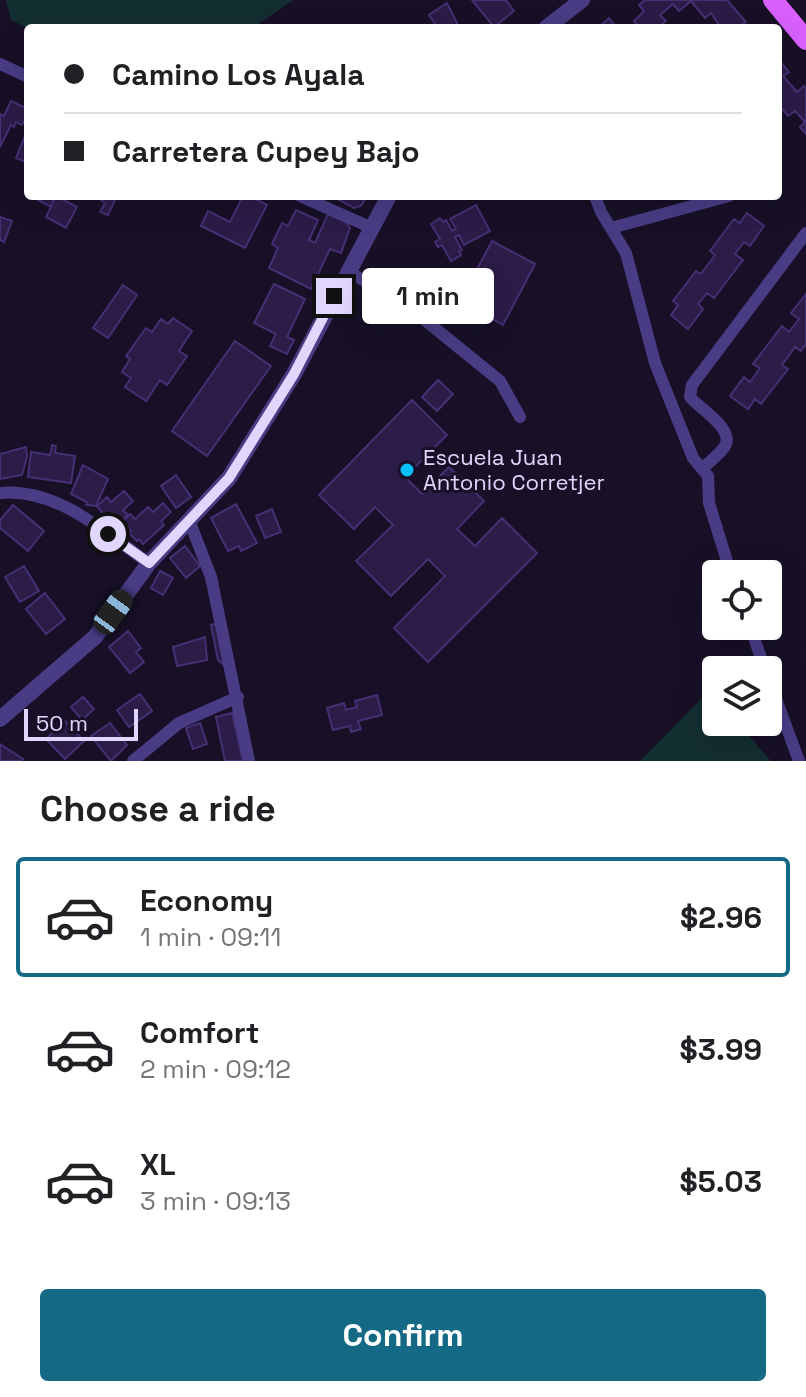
<!DOCTYPE html>
<html lang="en">
<head>
<meta charset="utf-8">
<style>
  :root { --surface:#fff; --page:#f6f6f6; --text:#202124; --muted:#757577; --line:#e0e0e0; --accent:#146985 }
  body { margin:0; font-family:"Space Grotesk",sans-serif; background:var(--page); color:var(--text); height:100vh; display:flex; flex-direction:column; font-size:30px; white-space:nowrap }
  * { box-sizing:border-box; margin:0 }
  p { font-size:26px; color:var(--muted) }
  .icon { flex:none; width:44px; height:44px; fill:none; stroke:currentColor; stroke-width:2; stroke-linecap:round; stroke-linejoin:round }
  .map { position:relative; height:761px; overflow:hidden }
  .side { display:flex; flex-direction:column; background:var(--surface); flex:1 }
  .side>* { flex:none }
  .hud { position:absolute; left:24px; top:24px; width:758px; height:176px; border-radius:8px; box-shadow:0 8px 32px #0002; display:grid; align-content:center; height:176px; padding:0 40px; background:var(--surface) }
  .fabs { position:absolute; left:702px; top:560px; display:grid; gap:16px }
  .fabs a { display:grid; place-items:center; width:80px; height:80px; border-radius:8px; background:var(--surface); box-shadow:0 8px 32px #0002; font-size:40px }
  .scale { position:absolute; left:24px; bottom:20px; width:114px; box-sizing:border-box; padding-left:8px; border:4px solid #e1d7fe; border-top:0; font-size:22px; line-height:28px; white-space:nowrap; color:#e1d7fe; -webkit-text-stroke:6px #171027; paint-order:stroke }
  .end { position:absolute; width:36px; height:36px; margin:-18px; border:10px solid #e1d7fe; background:#111; box-shadow:0 0 0 4px #111 }
  .from { border-radius:50% }
  .bubble { position:absolute; height:56px; border-radius:8px; background:var(--surface); box-shadow:0 8px 32px #0002; font-size:26px; font-weight:700; line-height:56px; text-align:center }
  .car { position:absolute; width:24px; height:48px; margin:-24px -12px; border-radius:10px; box-shadow:0 0 6px 2px #0007; background:linear-gradient(#222 24%,#8ab4d8 0 40%,#222 0 76%,#8ab4d8 0 86%,#222 0) }
  .hud b { display:flex; align-items:center; gap:28px; height:76px; font-size:30px }
  .hud b+b { border-top:2px solid var(--line) }
  .hud i { width:20px; height:20px; background:var(--text) }
  ul { padding:0; list-style:none }
  li { display:flex; align-items:center; gap:24px; height:120px; margin:0 16px 12px; padding:0 24px; border:4px solid transparent; border-radius:8px }
  li div { flex:1 }
  li b { display:block; font-size:30px }
  li em { font-style:normal; font-weight:700 }
  li.on { border-color:var(--accent) }
  li>.icon { width:72px; height:72px; stroke-width:1.5 }
  h2 { padding:0 40px; font-size:36px; line-height:96px }
  .action { display:flex; gap:16px; margin-top:auto; padding:16px 40px }
  .action a { flex:1; height:92px; border-radius:8px; background:var(--accent); color:#fff; font-size:32px; font-weight:700; line-height:92px; text-align:center }
  .map>svg:first-child { display:block }
  .green { fill:#132e31 }
  .building { fill:#2b1c48; stroke:#462f74; stroke-width:2 }
  .lines { fill:none; stroke-linecap:round; stroke-linejoin:round }
  .minor { stroke:#493c85; stroke-width:12 }
  .tertiary { stroke:#493c85; stroke-width:16 }
  .primary { stroke:#d860fc; stroke-width:20 }
  .route { stroke:#e1d7fe; stroke-width:10 }
  .poi-dot { fill:#06c0fb; stroke:#171027; stroke-width:3 }
  .labels { text-anchor:middle; dominant-baseline:central; stroke-width:6; stroke-linejoin:round; paint-order:stroke }
  .poi-label { font-size:22px; fill:#e1d7fe; stroke:#171027; text-anchor:start }
</style>
</head>
<body>
<div class="map">
<svg width="806" height="761" viewBox="0 0 806 761">
  <rect width="100%" height="100%" fill="#171027"/>
  <path class="green" d="M6,0h287l-40,28h-225l-17,-8z
    M709,691l7,8v23h21l34,39h-131z"/>
  <path class="building" d="M472,0h34l8,11 -20,16z
    M645,0h82l19,22 -6,4 1,2h-20l-10,-15 -6,5 -14,-17 -12,10 -6,-7 -13,11 6,6 -9,7h-17l-6,-7 10,-10 -5,-6z
    M447,3l11,22 -4,3h-16l-9,-13z
    M609,18l8,10h-19z
    M778,59l11,13 -6,4 14,16 7,-6 2,3v45l-6,-7 5,-5 -10,-11 -7,5 -10,-12z
    M11,101l17,8v4l-6,12 -6,-3 -2,5 -3,-2 -11,22v-33l4,2z
    M28,128v35l-12,-5z
    M31,196h25l-5,11z
    M56,196l21,11 -11,21 -20,-11z
    M95,196h22l-9,19 -8,-3 5,-9z
    M243,196h7l17,9 -22,43 -44,-22 7,-15 22,11z
    M332,196h35l-6,10 -7,2z
    M476,205l14,26 -26,14 -5,-10 -4,2 7,13 -3,1 2,4 -10,6 -9,-16 -4,2 -3,-5 5,-3 -9,-15 9,-6 3,4 3,-2 6,11 4,-2 -6,-10z
    M296,210l22,10 -9,20 6,3 13,-29 18,8 4,6 -9,25 -11,-4 -19,40 -42,-21 9,-20 -6,-4 10,-21 6,3z
    M747,213l17,13 -14,20 -6,-4 -9,12 8,6 -29,38 -7,-5 -9,11 5,5 -15,20 -17,-14 7,-10 -5,-4 23,-30 5,3 14,-19 -5,-4 24,-32 6,4z
    M0,217l12,4 -8,21 -4,-2z
    M492,241l43,23 -32,61 -43,-24z
    M274,284l31,15 -18,38 7,3 -7,14 -17,-8 6,-12 -22,-11z
    M123,285l14,10 -29,43 -15,-10z
    M806,294v50l-5,7 -6,-4 -13,18 6,4 -27,35 -6,-5 -7,10 -18,-13 14,-19 6,5 10,-14 -7,-4 29,-38 7,6 10,-13 -8,-6z
    M173,318l19,13 -13,20 8,5 -20,29 -7,-5 -14,21 -21,-14 6,-9 -9,-6 8,-13 -4,-3 20,-28 6,4 9,-13 7,5z
    M235,341l36,25 -64,90 -35,-25z
    M438,380l15,14 -16,17 -15,-14z
    M412,400l35,35 -42,42 17,17 27,-27 35,34 -27,28 18,17 27,-28 35,35 -109,109 -34,-34 51,-52 -17,-17 -37,37 -35,-35 37,-36 -18,-18 -21,22 -35,-34z
    M52,445l4,1 -1,7 20,3 -4,27 -43,-6 3,-25 19,3z
    M26,447l1,10 -5,18 -22,4v-25z
    M83,465l25,14 -12,27 -10,-1 1,-3 -16,-8z
    M176,475l15,22 -15,11 -15,-22z
    M124,491l9,10 -10,9 5,5 -14,13 -17,-22 10,-9 4,5z
    M163,503l8,9 -10,9 3,4 -21,19 -4,-5 -2,2 -8,-8 2,-2 -7,-11 6,-6 5,5 13,-12 5,5z
    M236,504l21,39 -16,8 -2,-5 -11,5 -17,-33z
    M13,505l31,26 -16,20 -28,-23v-8z
    M272,509l9,23 -16,6 -9,-22z
    M185,546l15,20 -14,12 -16,-20z
    M24,566l15,25 -19,11 -15,-25z
    M160,571l13,7 -10,17 -12,-7z
    M45,593l20,26 -19,15 -20,-25z
    M220,622l4,43 -6,-5 -7,-35z
    M128,631l13,17 -5,4 8,10 -14,11 -21,-26z
    M205,637l2,23 -30,6 -4,-19z
    M140,694l12,17 -23,16 -12,-17z
    M377,695l5,20 -24,6 3,8 -10,3 -1,-6 -17,4 -6,-22 17,-5 2,7 11,-3 -2,-6z
    M83,697l11,12 -12,11 -11,-13z
    M232,713l11,48h-18l-9,-44z
    M65,721l19,20 -19,18 -19,-20z
    M110,723l17,22 -16,16 -20,-25z
    M200,723l7,21 -14,5 -7,-21z
    M0,744l23,15 -2,2h-21z"/>
  <g class="lines">
    <path class="minor" d="M0,64l28,13
      M300,196l70,31
      M595,196l6,16 25,41 29,110 38,95 15,18 1,27 22,71
      M611,228l118,-32
      M348,271l67,41 85,69 20,36
      M702,469c7,-7 18,-15 23,-23 10,-17 -25,-37 -35,-49l2,-12 114,-152
      M0,493c58,-5 104,39 149,70
      M189,520l22,57 38,184
      M750,626l15,44
      M768,677l31,84
      M133,761l46,-38 59,-26"/>
    <path class="tertiary" d="M546,28l36,-28
      M0,719l95,-82 54,-74 80,-85 65,-104 95,-178"/>
    <path class="primary" d="M773,0l33,40"/>
  </g>
  <g class="lines">
    <path class="route" d="M108,534l41,29 80,-85 65,-104 40,-78"/>
  </g>
  <circle class="poi-dot" cx="407" cy="470" r="8"/>
  <g class="labels">
    <g class="poi-label">
      <text x="423" y="457">Escuela Juan<tspan x="423" dy="25">Antonio Corretjer</tspan></text>
    </g>
  </g>
</svg>
<div class="fabs">
<a><svg class="icon" aria-label="locate" viewBox="0 0 24 24"><circle cx="12" cy="12" r="6"/><path d="M12 2v4M12 18v4M2 12h4M18 12h4"/></svg></a>
<a><svg class="icon" aria-label="layers" viewBox="0 0 24 24"><path d="M12 4l9 5-9 5-9-5zM3 14l9 5 9-5"/></svg></a>
</div>
<div class="scale">50 m</div>
<i class="end from" style="left:108px;top:534px"></i>
<i class="end" style="left:334px;top:296px"></i>
<div class="bubble" style="left:362px;top:268px;width:132px">1 min</div>
<i class="car" style="left:113px;top:612px;rotate:36deg"></i>
<div class="hud">
<b><i class="from"></i>Camino Los Ayala</b>
<b><i></i>Carretera Cupey Bajo</b>
</div>
</div>
<section class="side">
<h2>Choose a ride</h2>
<ul>
<li class="on"><svg class="icon" aria-label="car" viewBox="0 0 24 24"><path d="M5 17H2v-5l4-1 3-4h7l3 4 3 1v5h-3M9 17h6M6 11h13"/><circle cx="7" cy="17" r="2"/><circle cx="17" cy="17" r="2"/></svg><div><b>Economy</b><p>1 min · 09:11</p></div><em>$2.96</em></li>
<li><svg class="icon" aria-label="car" viewBox="0 0 24 24"><path d="M5 17H2v-5l4-1 3-4h7l3 4 3 1v5h-3M9 17h6M6 11h13"/><circle cx="7" cy="17" r="2"/><circle cx="17" cy="17" r="2"/></svg><div><b>Comfort</b><p>2 min · 09:12</p></div><em>$3.99</em></li>
<li><svg class="icon" aria-label="car" viewBox="0 0 24 24"><path d="M5 17H2v-5l4-1 3-4h7l3 4 3 1v5h-3M9 17h6M6 11h13"/><circle cx="7" cy="17" r="2"/><circle cx="17" cy="17" r="2"/></svg><div><b>XL</b><p>3 min · 09:13</p></div><em>$5.03</em></li>
</ul>
<div class="action"><a>Confirm</a></div>
</section>
</body>
</html>
